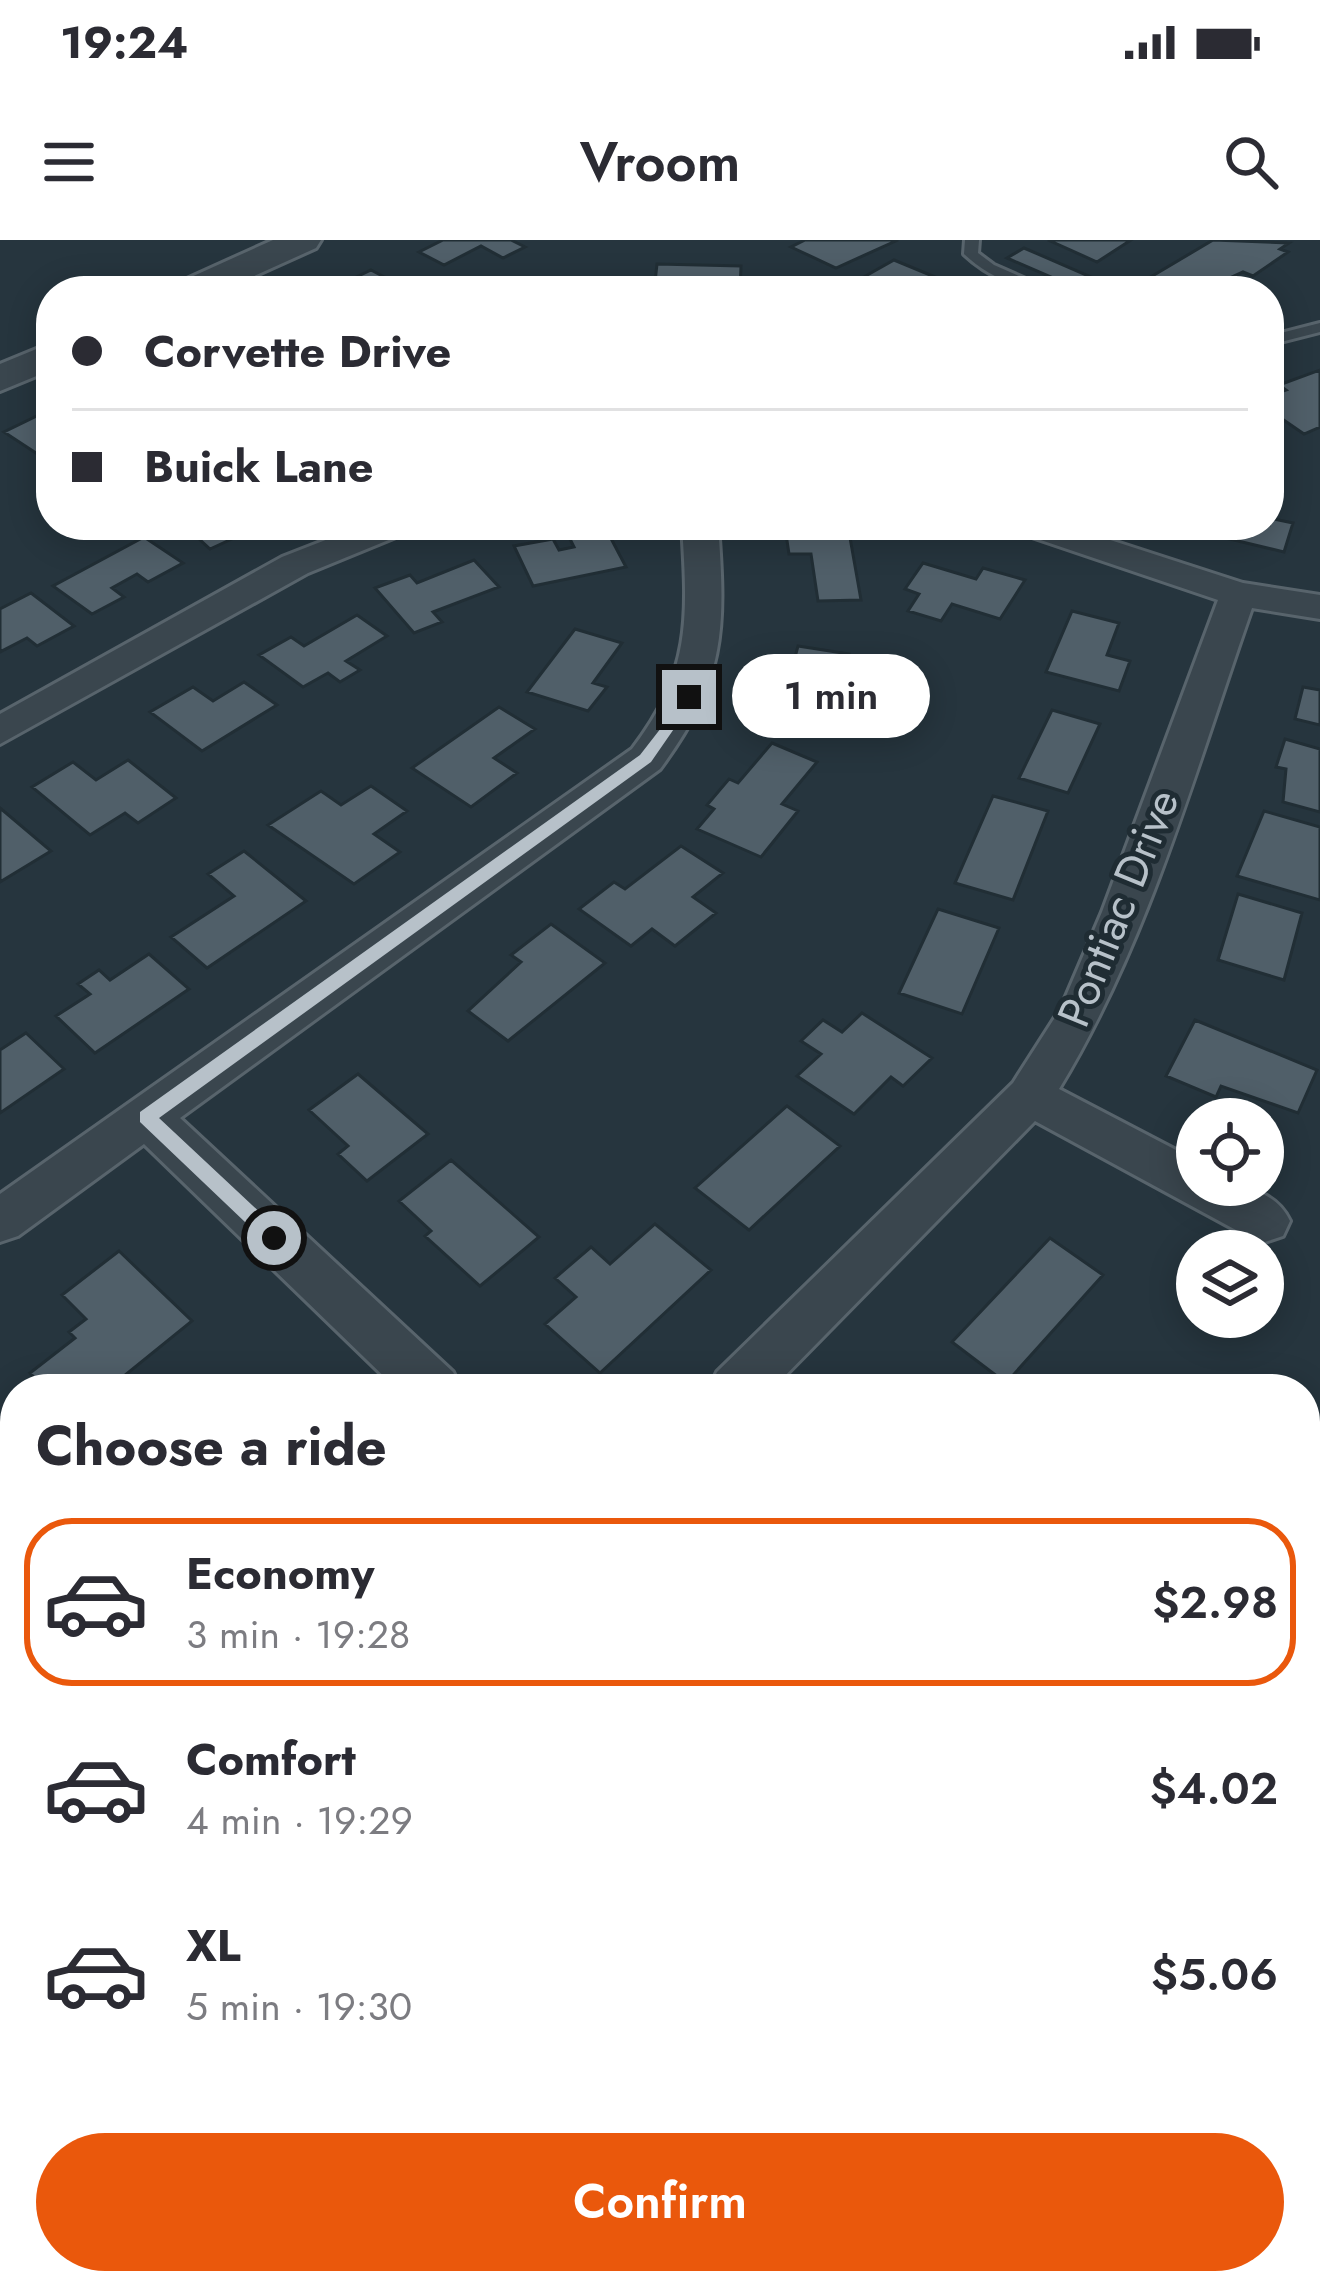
<!DOCTYPE html>
<html lang="en">
<head>
<meta charset="utf-8">
<style>
  :root { --surface:#fff; --page:#f2f2f3; --text:#2b2b33; --muted:#7c7c81; --line:#e1e1e2; --accent:#ea580c }
  body { margin:0; font-family:Jost,sans-serif; background:var(--page); color:var(--text); height:100vh; display:flex; flex-direction:column; font-size:45px; white-space:nowrap }
  * { box-sizing:border-box; margin:0 }
  p { font-size:39px; color:var(--muted) }
  .icon { flex:none; width:66px; height:66px; fill:none; stroke:currentColor; stroke-width:2; stroke-linecap:round; stroke-linejoin:round }
  .map { position:relative; flex:1; overflow:hidden }
  .drawer { position:absolute; left:0px; top:1134px; width:1320px; height:921px; display:flex; flex-direction:column; background:var(--surface); border-radius:48px 48px 0 0; box-shadow:0 6px 30px #0003 }
  .drawer>* { flex:none }
  .top-card { position:absolute; left:36px; top:36px; width:1248px; height:264px; border-radius:48px; box-shadow:0 6px 30px #0003; display:grid; align-content:center; height:264px; padding:0 36px; background:var(--surface) }
  .tools { position:absolute; left:1176px; top:858px; display:grid; gap:24px }
  .tools a { display:grid; place-items:center; width:108px; height:108px; border-radius:50%; background:var(--surface); box-shadow:0 6px 30px #0003; font-size:60px }
  .end { position:absolute; width:54px; height:54px; margin:-27px; border:15px solid #b7c1c9; background:#111; box-shadow:0 0 0 6px #111 }
  .from { border-radius:50% }
  .bubble { position:absolute; height:84px; border-radius:42px; background:var(--surface); box-shadow:0 6px 30px #0003; font-size:39px; font-weight:600; line-height:84px; text-align:center }
  .top-card b { display:flex; align-items:center; gap:42px; height:114px; font-size:45px }
  .top-card b+b { border-top:3px solid var(--line) }
  .top-card i { width:30px; height:30px; background:var(--text) }
  ul { padding:0; list-style:none }
  li { display:flex; align-items:center; gap:36px; height:168px; margin:0 24px 18px; padding:0 12px; border:6px solid transparent; border-radius:48px }
  li div { flex:1 }
  li b { display:block; font-size:45px }
  li em { font-style:normal; font-weight:600 }
  li.selected { border-color:var(--accent) }
  li>.icon { width:108px; height:108px; stroke-width:1.5 }
  h2 { padding:0 36px; font-size:54px; line-height:144px }
  .action { display:flex; gap:24px; margin-top:auto; padding:24px 36px }
  .action a { flex:1; height:138px; border-radius:72px; background:var(--accent); color:#fff; font-size:48px; font-weight:600; line-height:138px; text-align:center }
  .status { display:flex; justify-content:space-between; align-items:center; height:84px; padding:0 60px; background:var(--surface); direction:ltr }
  .status svg { height:33px; fill:currentColor }
  header { display:flex; justify-content:space-between; align-items:center; height:156px; padding:0 36px; background:var(--surface); font-size:54px; font-weight:600 }
  .map>svg:first-child { display:block }
  .building { fill:#505f69; stroke:#212e35; stroke-width:3 }
  .lines { fill:none; stroke-linecap:round; stroke-linejoin:round }
  .service-casing { stroke:#58646c; stroke-width:6 }
  .minor-casing { stroke:#58646c; stroke-width:6 }
  .tertiary-casing { stroke:#58646c; stroke-width:6 }
  .service { fill:#3a464e; fill-rule:evenodd }
  .minor { fill:#3a464e; fill-rule:evenodd }
  .tertiary { fill:#3a464e; fill-rule:evenodd }
  .route { fill:#b7c1c9 }
  .labels { text-anchor:middle; dominant-baseline:central; stroke-width:10; stroke-linejoin:round; paint-order:stroke }
  .street-label { font-size:45px; fill:#b7c1c9; stroke:#1f2c33 }
</style>
</head>
<body>
<div class="status"><b>19:24</b><svg viewBox="0 0 49 12"><path d="M0 12V9h3v3zM5 12V6h3v6zM10 12V3h3v9zM15 12V0h3v12zM26 1h20v11H26zM47 4h2v5h-2z"/></svg></div>
<header><svg class="icon" aria-label="menu" viewBox="0 0 24 24"><path d="M4 6h16M4 12h16M4 18h16"/></svg>Vroom<svg class="icon" aria-label="search" viewBox="0 0 24 24"><circle cx="10" cy="10" r="6"/><path d="M15 15l6 6"/></svg></header>
<div class="map">
<svg width="1320" height="2053" viewBox="0 0 1320 2053">
  <rect width="100%" height="100%" fill="#26353e"/>
  <path class="building" d="M443,0h68l14,7 -22,11 -22,-12 -37,19 -25,-13z
    M805,0h93l-62,28 -45,-21z
    M1048,0h83l-34,22z
    M1213,0l76,3 -9,6 8,3 -35,24 -10,-4 -24,11 10,4 -6,4h-96z
    M1024,8l90,39 -31,4 -76,-33z
    M894,20l65,27 5,-4 18,8h-92l-28,-13z
    M657,24l84,2 -1,25 -59,-6 -1,6h-26z
    M371,30l34,18 -57,3 7,-4 -9,-5z
    M1320,130v57l-16,7 -35,-24v-14l17,-6 -7,-5z
    M47,171l4,38 -12,6 -35,-23z
    M1269,278l24,5 -9,29 -71,-17 4,-10h52z
    M184,285h62l-5,2 6,5 -37,17z
    M606,289l20,38 -93,19 -19,-40 39,-7 6,11 15,-3 -5,-10z
    M849,292l12,68 -43,1 -7,-47h-22l-3,-20z
    M144,297l39,26 -35,19 -11,-8 -25,14 12,9 -32,17 -39,-28z
    M474,320l25,27 -66,25 9,10 -28,11 -39,-45 35,-13 7,8z
    M923,323l53,16 7,-11 42,12 -25,39 -48,-15 -11,17 -33,-10 11,-17 -14,-5z
    M31,353l43,33 -37,20 -10,-8 -27,14v-43z
    M1072,371l47,12 -12,32 23,6 -11,30 -73,-19z
    M357,375l30,21 -41,25 14,9 -20,12 -12,-9 -25,14 -44,-32 32,-18 13,9z
    M575,389l47,14 -29,40 14,4 -19,24 -61,-19z
    M798,406l51,8 -18,74 -53,-8z
    M244,442l33,23 -75,46 -52,-39 43,-25 20,14z
    M1303,447l17,3v35l-25,-6z
    M499,467l36,22 -41,29 23,15 -46,34 -59,-39z
    M1052,470l48,14 -32,69 -49,-15z
    M1285,499l35,10v63l-37,-10 3,-33 -10,-2z
    M772,503l45,19 -35,42 16,7 -37,46 -64,-28 17,-20 -7,-4 22,-26 9,4z
    M128,520l48,38 -38,25 -13,-10 -35,22 -58,-48 41,-25 23,18z
    M371,546l36,25 -33,23 26,18 -46,32 -86,-59 53,-34 20,14z
    M993,556l55,15 -35,89 -58,-17z
    M0,568l51,43 -51,31z
    M1264,571l56,16v73l-83,-24z
    M681,606l42,27 -30,24 23,16 -41,33 -23,-17 -21,17 -52,-37 35,-27 11,7z
    M244,611l62,50 -99,67 -36,-31 63,-41 -26,-22z
    M1238,654l64,19 -18,67 -66,-20z
    M938,669l61,19 -37,86 -63,-21z
    M551,684l54,39 -97,78 -40,-30 53,-49 -10,-7z
    M149,714l40,35 -94,64 -39,-37 34,-22 -12,-10 21,-14 11,10z
    M862,773l70,45 -29,28 -12,-9 -37,37 -57,-38 24,-22 -20,-13 22,-21 19,12z
    M1195,780l122,50 -19,43 -77,-27 -5,11 -50,-21z
    M26,793l38,36 -64,44v-63z
    M358,834l70,60 -61,47 -29,-27 10,-8 -39,-36z
    M787,866l53,40 -91,84 -54,-42z
    M451,920l88,77 -59,49 -55,-50 6,-5 -32,-30z
    M655,984l56,46 -111,103 -55,-49 31,-27 -21,-19 36,-31 19,17z
    M1050,998l53,37 -97,108 -54,-41z
    M119,1011l73,70 -84,68h-63l-15,-16 45,-35 -6,-6 17,-13 -24,-24z
    M0,1565l15,20v42l-15,13z
    M84,2040h169l-11,13h-167z
    M937,2040h54l-9,13h-33z"/>
  <g class="lines">
    <g class="service-casing">
      <path id="service" d="M965,0h14l-1,13 16,12 59,26c-32,0 -66,-15 -89,-37z
        M159,39l19,12h-17l-9,-8z
        M1320,83v9l-51,13v-9z"/>
    </g>
    <g class="minor-casing">
      <path id="minor" d="M364,285h50l-6,7 -100,41 -308,171v-30l282,-157z
        M682,285h36c8,106 7,156 -58,244l-480,349 273,254 8,17h-64l-253,-245 -126,92 -18,6v-48l632,-445c59,-77 56,-130 50,-224z
        M1011,285h53l179,58 77,12v24l-68,-11c-57,162 -103,333 -193,481l138,72v24c35,0 76,0 93,36l-7,15 -18,6 -18,-6 -212,-115 -263,268h-63l8,-17 296,-289 48,-75 41,-96 116,-312 -201,-68z
        M15,1827v77l-15,7v-78z
        M1305,1930l15,7v79l-15,-7z"/>
    </g>
    <g class="tertiary-casing">
      <path id="tertiary" d="M273,0h48l-5,8 -95,43h-49l6,-8z
        M51,103v27l-51,21v-27z"/>
    </g>
    <use href="#service" class="service"/>
    <use href="#minor" class="minor"/>
    <use href="#tertiary" class="tertiary"/>
  </g>
  <path class="route" d="M689,452l7,5 -45,65 -492,356 122,114v12h-13l-128,-122v-10l500,-357z"/>
  <g class="labels">
    <g class="street-label">
      <text transform="translate(1118 668) rotate(-68)">Pontiac Drive</text>
    </g>
  </g>
</svg>
<div class="tools">
<a><svg class="icon" aria-label="locate" viewBox="0 0 24 24"><circle cx="12" cy="12" r="6"/><path d="M12 2v4M12 18v4M2 12h4M18 12h4"/></svg></a>
<a><svg class="icon" aria-label="layers" viewBox="0 0 24 24"><path d="M12 4l9 5-9 5-9-5zM3 14l9 5 9-5"/></svg></a>
</div>
<i class="end from" style="left:274px;top:998px"></i>
<i class="end" style="left:689px;top:457px"></i>
<div class="bubble" style="left:732px;top:414px;width:198px">1 min</div>
<div class="top-card">
<b><i class="from"></i>Corvette Drive</b>
<b><i></i>Buick Lane</b>
</div>
<section class="drawer">
<h2>Choose a ride</h2>
<ul>
<li class="selected"><svg class="icon" aria-label="car" viewBox="0 0 24 24"><path d="M5 17H2v-5l4-1 3-4h7l3 4 3 1v5h-3M9 17h6M6 11h13"/><circle cx="7" cy="17" r="2"/><circle cx="17" cy="17" r="2"/></svg><div><b>Economy</b><p>3 min · 19:28</p></div><em>$2.98</em></li>
<li><svg class="icon" aria-label="car" viewBox="0 0 24 24"><path d="M5 17H2v-5l4-1 3-4h7l3 4 3 1v5h-3M9 17h6M6 11h13"/><circle cx="7" cy="17" r="2"/><circle cx="17" cy="17" r="2"/></svg><div><b>Comfort</b><p>4 min · 19:29</p></div><em>$4.02</em></li>
<li><svg class="icon" aria-label="car" viewBox="0 0 24 24"><path d="M5 17H2v-5l4-1 3-4h7l3 4 3 1v5h-3M9 17h6M6 11h13"/><circle cx="7" cy="17" r="2"/><circle cx="17" cy="17" r="2"/></svg><div><b>XL</b><p>5 min · 19:30</p></div><em>$5.06</em></li>
</ul>
<div class="action"><a>Confirm</a></div>
</section>
</div>
</body>
</html>
